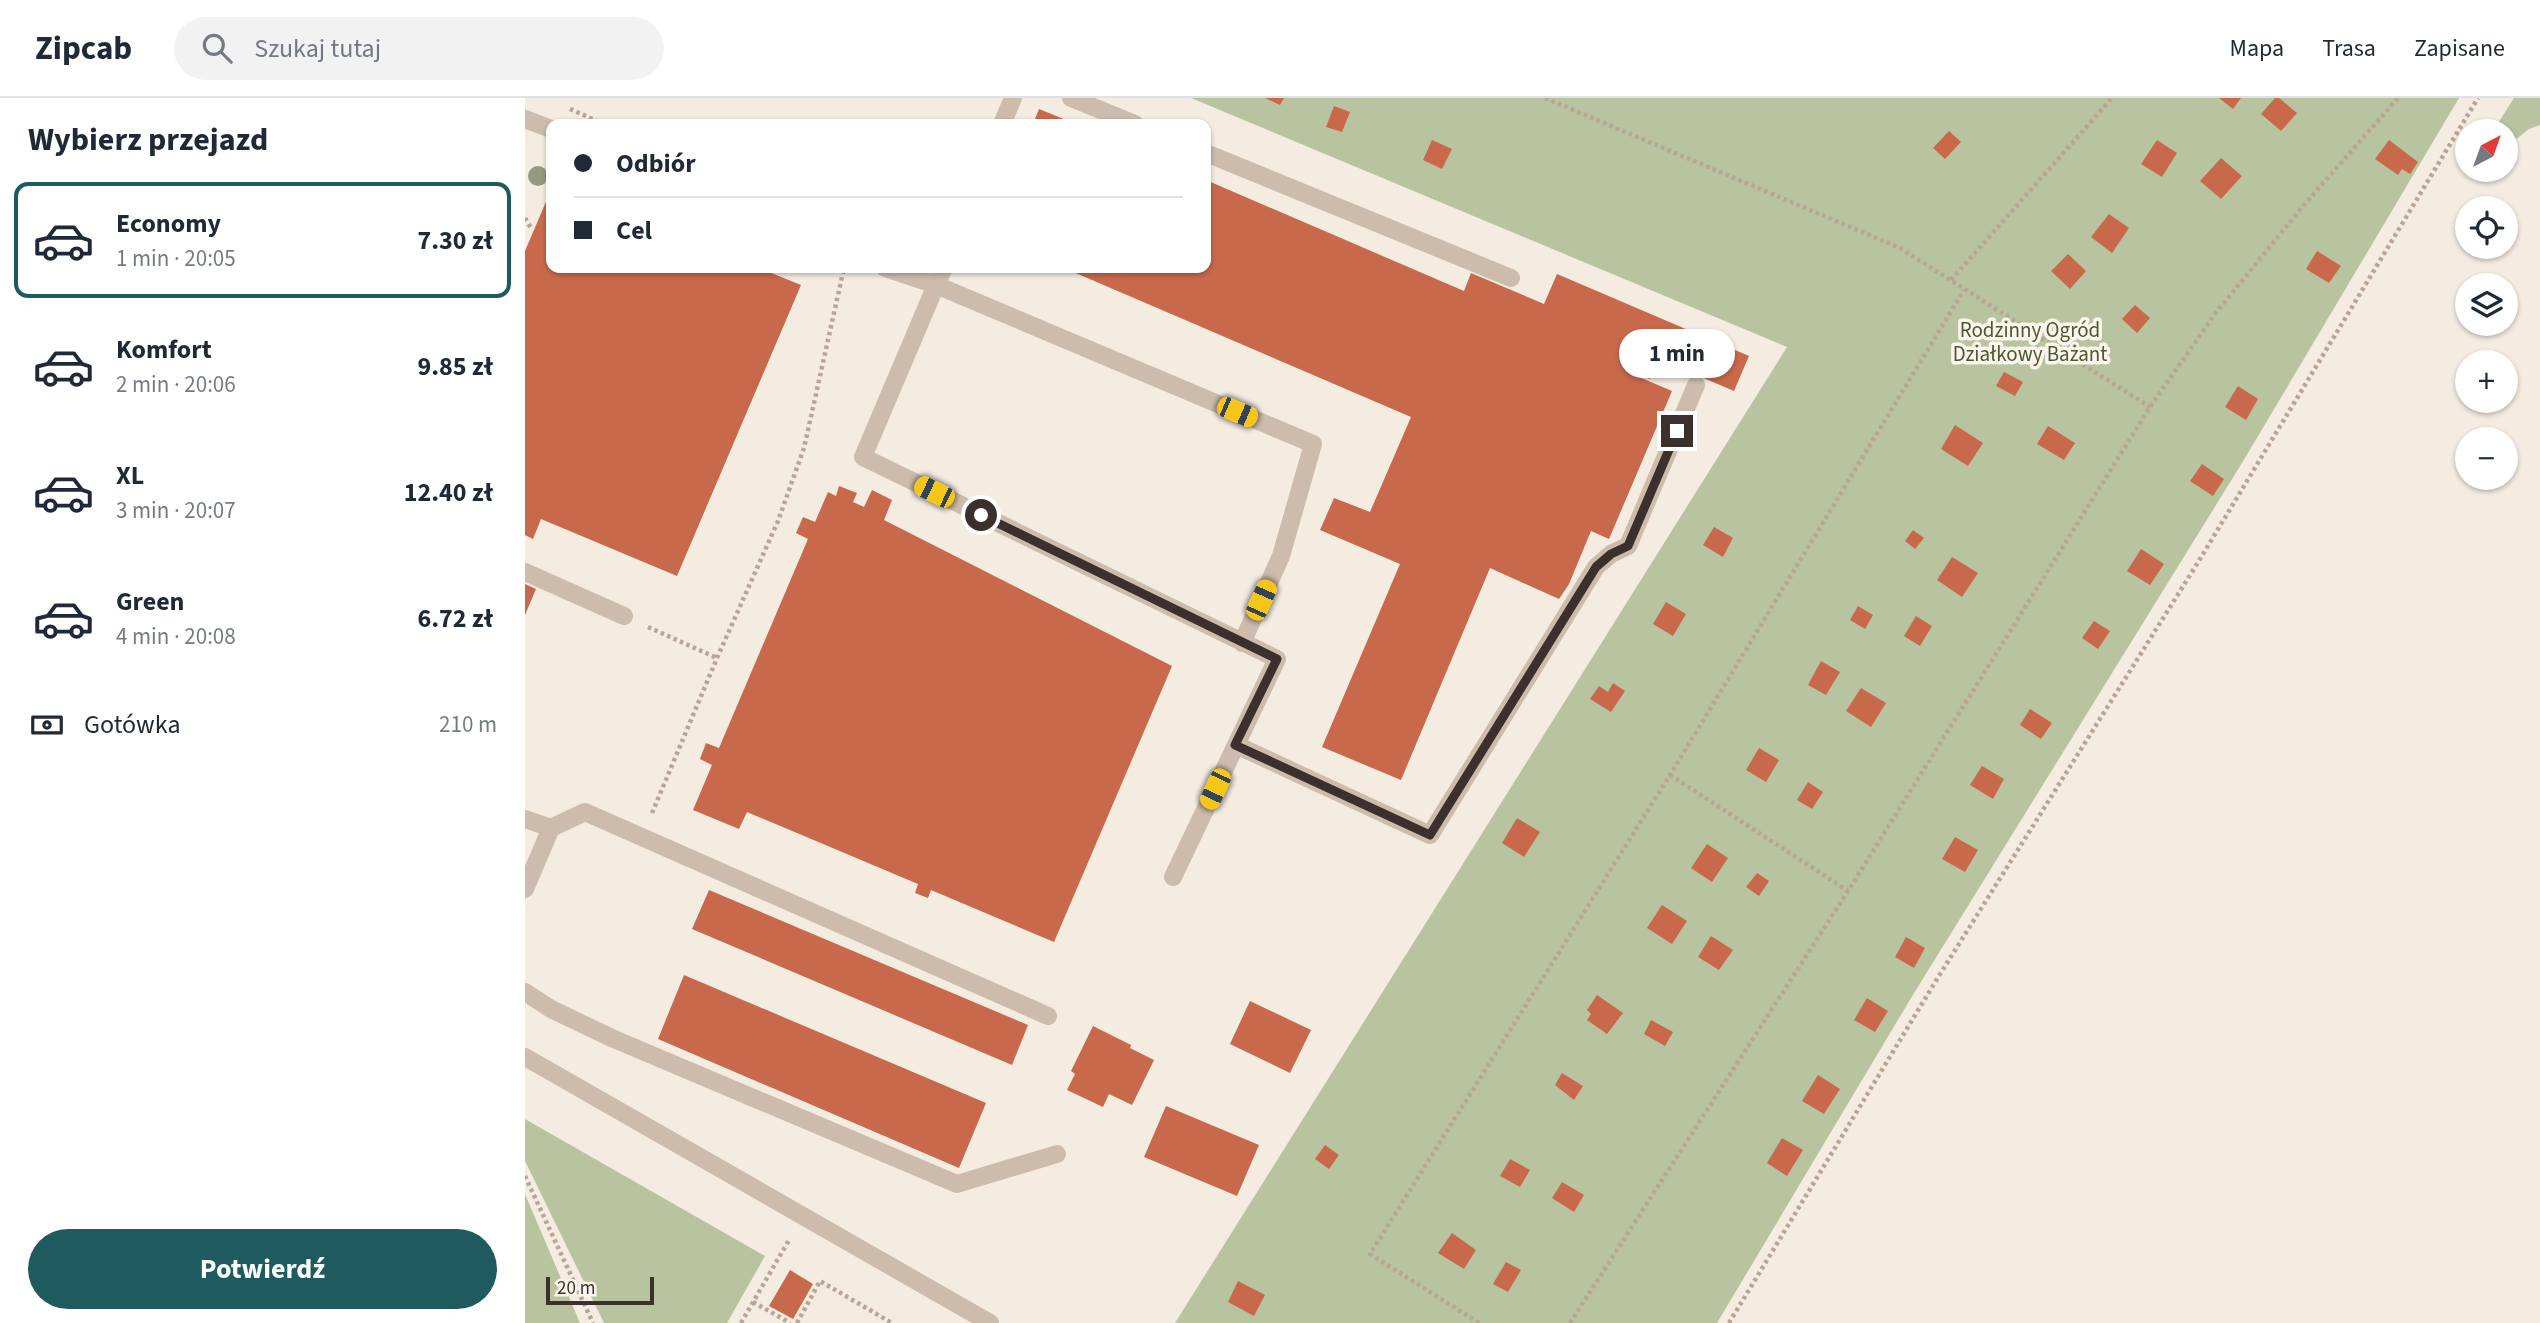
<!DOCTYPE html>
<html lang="pl">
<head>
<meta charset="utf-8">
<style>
  :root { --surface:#fff; --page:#f2f2f3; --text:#1f2937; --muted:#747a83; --line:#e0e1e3; --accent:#1f5a5e }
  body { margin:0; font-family:"Source Sans 3",sans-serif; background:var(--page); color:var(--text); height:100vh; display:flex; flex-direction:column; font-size:26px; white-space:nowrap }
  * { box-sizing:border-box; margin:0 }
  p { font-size:23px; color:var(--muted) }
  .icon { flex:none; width:38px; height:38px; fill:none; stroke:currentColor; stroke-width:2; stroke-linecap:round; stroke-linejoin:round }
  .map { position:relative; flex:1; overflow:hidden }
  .sheet { display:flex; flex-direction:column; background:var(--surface); width:525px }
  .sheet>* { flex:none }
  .guide { position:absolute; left:21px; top:21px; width:665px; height:154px; border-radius:14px; box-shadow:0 2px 5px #0004; display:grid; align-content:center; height:154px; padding:0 28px; background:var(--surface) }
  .needle { width:46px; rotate:41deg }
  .tools { position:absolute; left:1930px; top:21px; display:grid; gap:14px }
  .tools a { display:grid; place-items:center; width:63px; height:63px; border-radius:50%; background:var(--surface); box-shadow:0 2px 5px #0004; font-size:35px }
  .scale { position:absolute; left:21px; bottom:18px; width:108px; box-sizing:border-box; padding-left:7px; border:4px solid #3b302b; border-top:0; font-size:19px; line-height:24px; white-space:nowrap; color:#3b302b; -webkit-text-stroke:5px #fbf5ee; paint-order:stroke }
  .end { position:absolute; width:32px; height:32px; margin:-16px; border:9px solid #3b302b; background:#fff; box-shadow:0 0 0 4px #fff }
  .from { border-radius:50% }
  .bubble { position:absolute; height:49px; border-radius:24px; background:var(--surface); box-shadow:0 2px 5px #0004; font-size:23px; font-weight:700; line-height:49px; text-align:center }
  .car { position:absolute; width:21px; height:42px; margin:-21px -10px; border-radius:9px; box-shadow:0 0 5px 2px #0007; background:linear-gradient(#f5c518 24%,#345 0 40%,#f5c518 0 76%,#345 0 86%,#f5c518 0) }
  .guide b { display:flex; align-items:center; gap:24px; height:66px; font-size:26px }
  .guide b+b { border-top:2px solid var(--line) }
  .guide i { width:18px; height:18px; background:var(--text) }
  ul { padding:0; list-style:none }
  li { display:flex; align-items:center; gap:21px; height:116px; margin:0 14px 10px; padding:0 14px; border:4px solid transparent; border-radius:14px }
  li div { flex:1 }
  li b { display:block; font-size:26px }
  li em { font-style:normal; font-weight:700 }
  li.active { border-color:var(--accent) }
  li>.icon { width:63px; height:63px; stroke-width:1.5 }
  h2 { padding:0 28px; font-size:32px; line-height:84px }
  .pay { display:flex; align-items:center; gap:18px; height:77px; padding:0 28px; font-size:26px }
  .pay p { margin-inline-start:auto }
  .action { display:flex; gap:14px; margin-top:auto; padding:14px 28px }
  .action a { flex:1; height:80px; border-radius:42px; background:var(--accent); color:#fff; font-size:28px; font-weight:700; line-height:80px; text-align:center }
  header { display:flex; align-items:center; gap:42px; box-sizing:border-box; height:98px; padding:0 35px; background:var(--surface); border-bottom:2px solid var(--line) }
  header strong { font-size:33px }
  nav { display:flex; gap:38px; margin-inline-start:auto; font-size:24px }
  .search { width:490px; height:63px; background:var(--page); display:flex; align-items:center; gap:18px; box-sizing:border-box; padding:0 24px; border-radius:38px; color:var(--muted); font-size:26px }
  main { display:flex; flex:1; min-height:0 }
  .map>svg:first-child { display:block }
  .green { fill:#b8c4a0 }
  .building { fill:#c8694b }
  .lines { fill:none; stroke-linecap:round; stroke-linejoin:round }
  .path { stroke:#b9a596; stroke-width:4.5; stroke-dasharray:3.5 3.5; stroke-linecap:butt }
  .lane { stroke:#cdbbac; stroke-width:18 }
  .tree { fill:#969b7f }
  .route { stroke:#3b302b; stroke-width:9 }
  .labels { text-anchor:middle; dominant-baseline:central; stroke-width:7; stroke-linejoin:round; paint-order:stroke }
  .park-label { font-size:21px; fill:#4a5a2e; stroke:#fbf5ee }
</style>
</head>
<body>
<header>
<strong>Zipcab</strong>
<div class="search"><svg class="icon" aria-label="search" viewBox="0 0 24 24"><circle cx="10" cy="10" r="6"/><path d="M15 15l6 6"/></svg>Szukaj tutaj</div>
<nav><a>Mapa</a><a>Trasa</a><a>Zapisane</a></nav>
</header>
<main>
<section class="sheet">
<h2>Wybierz przejazd</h2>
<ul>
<li class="active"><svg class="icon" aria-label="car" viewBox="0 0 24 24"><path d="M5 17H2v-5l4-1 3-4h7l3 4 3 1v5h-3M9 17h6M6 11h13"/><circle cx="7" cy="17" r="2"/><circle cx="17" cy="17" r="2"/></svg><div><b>Economy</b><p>1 min · 20:05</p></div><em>7.30 zł</em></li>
<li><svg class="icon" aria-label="car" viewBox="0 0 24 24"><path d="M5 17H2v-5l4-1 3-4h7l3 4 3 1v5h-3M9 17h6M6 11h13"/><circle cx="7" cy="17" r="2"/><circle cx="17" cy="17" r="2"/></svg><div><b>Komfort</b><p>2 min · 20:06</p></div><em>9.85 zł</em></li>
<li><svg class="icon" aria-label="car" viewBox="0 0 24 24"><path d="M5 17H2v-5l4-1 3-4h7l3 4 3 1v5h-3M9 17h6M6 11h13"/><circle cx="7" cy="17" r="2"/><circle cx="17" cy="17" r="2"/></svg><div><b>XL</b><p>3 min · 20:07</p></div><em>12.40 zł</em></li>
<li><svg class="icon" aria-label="car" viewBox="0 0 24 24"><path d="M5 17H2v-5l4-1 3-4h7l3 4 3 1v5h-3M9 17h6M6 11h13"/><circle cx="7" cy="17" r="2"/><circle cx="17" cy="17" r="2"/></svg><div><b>Green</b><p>4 min · 20:08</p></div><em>6.72 zł</em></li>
</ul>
<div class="pay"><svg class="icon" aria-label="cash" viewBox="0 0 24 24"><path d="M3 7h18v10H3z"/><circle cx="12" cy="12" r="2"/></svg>Gotówka<p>210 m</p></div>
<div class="action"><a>Potwierdź</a></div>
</section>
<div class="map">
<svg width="2015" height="1225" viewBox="0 0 2015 1225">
  <rect width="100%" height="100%" fill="#f4ebe1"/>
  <path class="green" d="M666,0h1268l-217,365 -331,535 -194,325h-542l612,-976z
    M1989,0h26v27l-11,4 -23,18v-16h-13z
    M0,1021l240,137 -38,67h-123l-79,-162z
    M0,1096l55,129h-55z"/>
  <path class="building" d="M740,0h19l-4,7z
    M1694,0h22l-8,11z
    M1750,0h4l18,15 -16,18 -20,-17z
    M809,8l16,6 -8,20 -16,-5z
    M514,11l37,15h-43z
    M1424,33l12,11 -16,17 -12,-11z
    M907,42l20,9 -10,20 -19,-9z
    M1632,42l20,13 -15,24 -21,-13z
    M1864,42l29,22 -8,12 -8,-5 -4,6 -23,-16z
    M1696,60l21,18 -21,23 -21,-18z
    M681,82l258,111 7,-18 73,31 13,-30 192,82 -15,35 -75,-32 -9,20 -11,-4v2l33,14 -63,148 -18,-8 -22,53 -10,15 -69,-31 -89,212 -79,-33 78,-183 -80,-34 14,-32 36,14 41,-95 -347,-149h142z
    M26,92v78h208l42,17 -124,291 -136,-57 -8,20 -8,-4v-284z
    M1584,116l20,14 -17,25 -21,-16z
    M1792,153l24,15 -12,17 -23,-14z
    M1543,156l18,17 -16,18 -19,-18z
    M1610,207l15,13 -13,15 -15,-14z
    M1479,274l19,10 -8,14 -19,-10z
    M1713,288l20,13 -12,21 -21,-13z
    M1430,327l28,18 -15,23 -27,-17z
    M1523,328l27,17 -11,17 -27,-16z
    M1677,366l22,15 -11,17 -23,-15z
    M314,388l18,7 -4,9 11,5 8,-17 20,10 -8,20 288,146 -118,276 -123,-52 -3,8 -13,-5 3,-9 -171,-72 -8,17 -46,-19 19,-45 -12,-6 6,-16 13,5 89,-209 -12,-6 7,-16 12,5 13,-30 8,4z
    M1189,429l19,11 -10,19 -20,-12z
    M1388,432l11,8 -9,11 -10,-8z
    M1616,451l23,15 -14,21 -23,-14z
    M1427,459l26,16 -16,24 -25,-17z
    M0,486l11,5 -11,26z
    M1141,504l20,12 -13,22 -20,-12z
    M1333,508l15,9 -8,14 -15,-9z
    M1391,518l16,10 -12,20 -16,-10z
    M1569,523l16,10 -12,18 -16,-11z
    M1296,563l19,11 -14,23 -18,-10z
    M1088,585l12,8 -14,21 -21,-13 9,-13 9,6z
    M1336,590l25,15 -15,24 -25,-16z
    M1505,611l22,14 -11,16 -21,-14z
    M1234,650l20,12 -13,22 -20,-12z
    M1457,668l22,13 -11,20 -23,-14z
    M1283,684l15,10 -11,17 -15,-9z
    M992,720l23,14 -16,25 -22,-14z
    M1430,739l23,13 -13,22 -23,-13z
    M1182,746l21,14 -16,24 -21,-14z
    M1232,775l12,8 -10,15 -13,-9z
    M184,792l319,135 -16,40 -320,-136z
    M1137,807l25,16 -15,23 -25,-16z
    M1186,838l22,14 -14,20 -21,-13z
    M1381,839l19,11 -11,20 -19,-11z
    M159,877l302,128 -27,65 -301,-129z
    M1072,897l26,18 -16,21 -20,-14 4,-6 -4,-4z
    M1342,900l21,13 -13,21 -21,-12z
    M725,903l61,29 -21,43 -60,-29z
    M1126,922l22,12 -8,14 -21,-12z
    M568,928l38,19 -1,3 24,12 -22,45 -23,-11 -6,13 -36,-17 8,-16 -4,-3z
    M1037,975l21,13 -9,14 -19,-15z
    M1293,977l22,14 -16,25 -22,-13z
    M641,1008l93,39 -22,51 -93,-39z
    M1257,1040l21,12 -16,26 -20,-13z
    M800,1047l14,10 -10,14 -14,-10z
    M985,1061l20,11 -10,17 -20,-11z
    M1037,1084l22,13 -10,17 -22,-14z
    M927,1135l24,17 -12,19 -26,-16z
    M981,1164l15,8 -13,22 -15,-8z
    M265,1172l23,14 -20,35 -24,-13z
    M713,1183l27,14 -11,21 -26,-14z"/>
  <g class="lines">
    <path class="path" d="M1020,0l355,150 250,159
      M45,11l34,15
      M0,120l6,10
      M1426,182l161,-182
      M123,529l69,31
      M1145,677l178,116
      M127,715l65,-155 61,-137 26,-73 40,-180
      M0,1078l68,147
      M228,1204l37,21
      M216,1225l48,-83
      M272,1225l23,-42 72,42
      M954,1225l-109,-69 300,-479 294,-485
      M1045,1225l278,-432 302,-484 65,-93 88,-108 95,-108
      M1204,1225l208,-344 260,-415 281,-466"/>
    <path class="lane" d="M546,0l64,26
      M0,21l26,10
      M477,26l11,-26
      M681,55l305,125
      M360,170l51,17 -73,172 414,202 -104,218
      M419,170l-8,17 377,159 -32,112 -39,87
      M0,474l99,44
      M711,647l194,90 166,-268 15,-13 17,-8 68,-161
      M0,721l26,9 34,-16 463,204
      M0,791l26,-61
      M0,894l26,17 63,30 343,145 100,-30
      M0,959l465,266"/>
  </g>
  <circle class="tree" cx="13" cy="78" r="10"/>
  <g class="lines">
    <path class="route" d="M456,417l296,144 -42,86 195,90 166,-268 15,-13 17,-8 49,-115"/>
  </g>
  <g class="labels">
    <g class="park-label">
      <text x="1505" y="232">Rodzinny Ogród<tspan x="1505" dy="24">Działkowy Bażant</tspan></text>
    </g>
  </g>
</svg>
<div class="tools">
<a><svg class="needle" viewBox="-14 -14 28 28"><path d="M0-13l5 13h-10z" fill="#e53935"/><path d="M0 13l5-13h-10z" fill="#747a83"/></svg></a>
<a><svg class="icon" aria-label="locate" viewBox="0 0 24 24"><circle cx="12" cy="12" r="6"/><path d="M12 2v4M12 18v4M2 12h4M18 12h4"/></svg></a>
<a><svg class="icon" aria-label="layers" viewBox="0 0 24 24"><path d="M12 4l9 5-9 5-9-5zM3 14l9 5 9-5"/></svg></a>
<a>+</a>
<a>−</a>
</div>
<div class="scale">20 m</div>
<i class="end from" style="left:456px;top:417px"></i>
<i class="end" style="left:1152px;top:333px"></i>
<div class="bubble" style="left:1094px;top:231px;width:116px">1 min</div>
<i class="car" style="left:712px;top:314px;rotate:113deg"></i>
<i class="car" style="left:409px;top:394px;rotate:296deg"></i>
<i class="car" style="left:736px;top:502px;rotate:24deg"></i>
<i class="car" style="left:690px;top:691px;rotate:205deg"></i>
<div class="guide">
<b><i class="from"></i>Odbiór</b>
<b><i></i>Cel</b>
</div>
</div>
</main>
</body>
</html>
